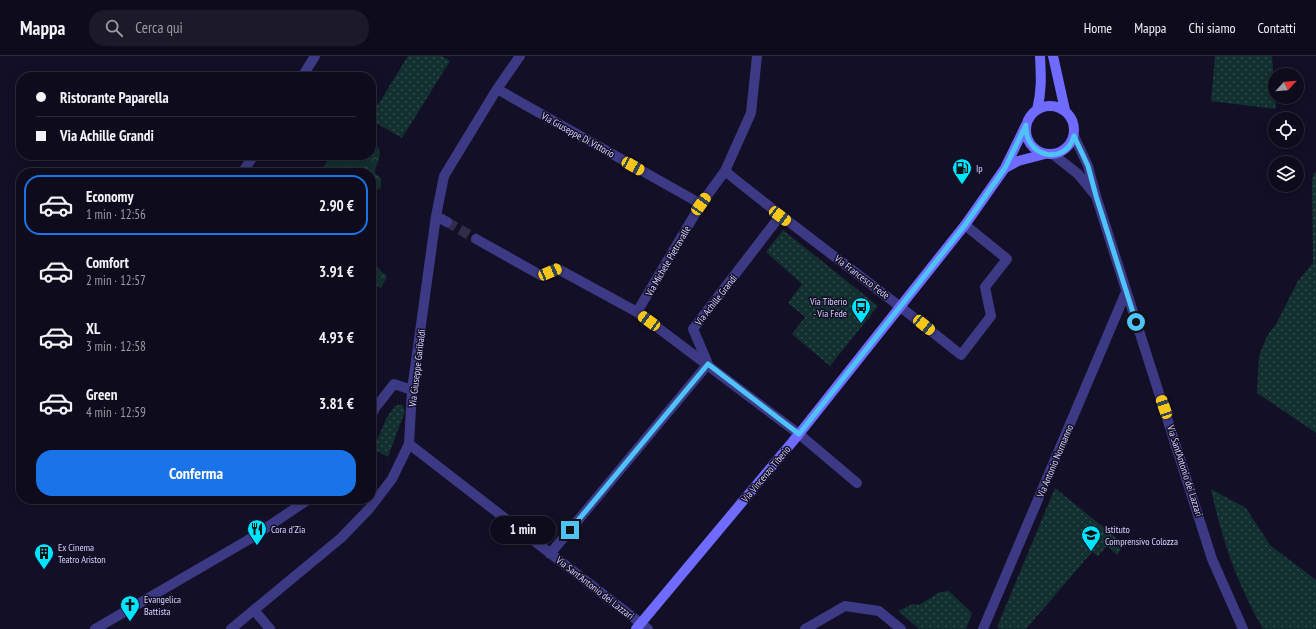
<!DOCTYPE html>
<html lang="it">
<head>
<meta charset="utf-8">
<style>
  :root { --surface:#0e0b1c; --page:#1c1929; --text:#f1f3f6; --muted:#9b9ba3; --line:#2e2b3b; --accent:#1a73e8 }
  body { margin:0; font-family:"PT Sans Narrow",sans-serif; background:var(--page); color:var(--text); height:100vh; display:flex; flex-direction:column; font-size:15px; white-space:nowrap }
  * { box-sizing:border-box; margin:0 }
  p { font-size:13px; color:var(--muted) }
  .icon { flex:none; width:22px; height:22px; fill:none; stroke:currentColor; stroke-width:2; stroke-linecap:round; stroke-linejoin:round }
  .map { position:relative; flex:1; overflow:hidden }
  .drawer { position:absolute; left:16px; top:112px; width:360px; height:336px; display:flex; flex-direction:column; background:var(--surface); border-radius:16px; box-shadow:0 2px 10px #0003,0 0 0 1px var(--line) }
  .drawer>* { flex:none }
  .top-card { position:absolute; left:16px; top:16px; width:360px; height:88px; border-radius:16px; box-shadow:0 2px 10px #0003,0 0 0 1px var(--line); display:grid; align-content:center; height:88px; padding:0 20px; background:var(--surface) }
  .needle { width:26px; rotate:64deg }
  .fabs { position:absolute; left:1268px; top:12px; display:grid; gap:8px }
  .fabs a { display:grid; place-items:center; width:36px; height:36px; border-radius:50%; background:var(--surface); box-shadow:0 2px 10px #0003,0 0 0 1px var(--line); font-size:20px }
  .end { position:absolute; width:18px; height:18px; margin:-9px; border:5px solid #4fc3f7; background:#111; box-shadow:0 0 0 2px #111 }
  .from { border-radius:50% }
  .bubble { position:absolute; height:28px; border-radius:14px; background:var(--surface); box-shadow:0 2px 10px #0003,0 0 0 1px var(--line); font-size:13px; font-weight:600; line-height:28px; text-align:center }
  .car { position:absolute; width:12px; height:24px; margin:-12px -6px; border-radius:5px; box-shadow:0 0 3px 1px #0007; background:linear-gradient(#f5c518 24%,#345 0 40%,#f5c518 0 76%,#345 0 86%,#f5c518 0) }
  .top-card b { display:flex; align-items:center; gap:14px; height:38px; font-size:15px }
  .top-card b+b { border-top:1px solid var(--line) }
  .top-card i { width:10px; height:10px; background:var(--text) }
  ul { padding:7px 0 0; list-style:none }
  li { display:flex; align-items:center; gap:12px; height:60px; margin:0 8px 6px; padding:0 12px; border:2px solid transparent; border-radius:16px }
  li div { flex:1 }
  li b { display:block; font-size:15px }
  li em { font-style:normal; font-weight:600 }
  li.on { border-color:var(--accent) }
  li>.icon { width:36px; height:36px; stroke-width:1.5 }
  .primary-button { display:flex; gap:8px; margin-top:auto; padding:8px 20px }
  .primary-button a { flex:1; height:46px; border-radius:16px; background:var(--accent); color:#fff; font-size:16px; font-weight:600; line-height:46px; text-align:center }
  header { display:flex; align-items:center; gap:24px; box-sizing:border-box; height:56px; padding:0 20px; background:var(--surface); border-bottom:1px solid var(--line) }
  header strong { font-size:19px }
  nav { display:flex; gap:22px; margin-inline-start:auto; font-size:14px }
  .search { width:280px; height:36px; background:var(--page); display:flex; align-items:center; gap:10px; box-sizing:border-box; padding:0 14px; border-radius:16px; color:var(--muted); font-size:15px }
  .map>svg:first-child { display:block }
  .green { fill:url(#green-dots) }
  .forest { fill:url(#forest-crowns) }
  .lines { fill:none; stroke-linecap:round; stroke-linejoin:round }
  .minor-tunnel { stroke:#312d47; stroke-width:10; stroke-dasharray:10 5; stroke-linecap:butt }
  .minor { stroke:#3d3a85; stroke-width:10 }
  .tertiary { stroke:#3d3a85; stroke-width:10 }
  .secondary { stroke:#6f6bff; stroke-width:10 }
  .route { stroke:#4fc3f7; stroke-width:5 }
  .labels { text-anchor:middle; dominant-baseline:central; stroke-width:3; stroke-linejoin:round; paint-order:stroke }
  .street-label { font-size:10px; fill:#d9d4ff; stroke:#130f26 }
  .poi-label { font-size:10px; fill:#d9d4ff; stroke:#130f26; text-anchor:start }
</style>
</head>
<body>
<header>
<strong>Mappa</strong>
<div class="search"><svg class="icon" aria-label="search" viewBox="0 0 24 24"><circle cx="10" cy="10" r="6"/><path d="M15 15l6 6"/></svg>Cerca qui</div>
<nav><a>Home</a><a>Mappa</a><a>Chi siamo</a><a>Contatti</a></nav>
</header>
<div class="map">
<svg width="1316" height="573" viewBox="0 0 1316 573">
  <defs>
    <pattern id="green-dots" width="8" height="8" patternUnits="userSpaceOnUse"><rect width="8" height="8" fill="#12302f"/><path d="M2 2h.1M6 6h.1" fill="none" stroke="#344d4e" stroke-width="1.8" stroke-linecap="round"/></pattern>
    <pattern id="forest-crowns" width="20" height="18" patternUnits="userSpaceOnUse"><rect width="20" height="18" fill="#12302f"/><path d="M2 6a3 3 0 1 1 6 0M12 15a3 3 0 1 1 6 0" fill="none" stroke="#344d4e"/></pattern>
  </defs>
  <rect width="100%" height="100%" fill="#130f26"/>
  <path class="green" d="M408,0h34l8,5 -48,77 -31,-18v-4z
    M1215,0h57l4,53 -65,-8z
    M1314,117h2v260l-59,-40 2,-37 8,-20 9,-12 22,-43 15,-18 -1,-82z
    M783,174l95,76 -48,60 -38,-32 13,-17 -17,-14 14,-19 -36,-32z
    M402,348l3,7 -17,46 -15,-8 14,-32 8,-11z
    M1055,432l69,56 -7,11 -10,-9 -9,10 -6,-4 -66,77h-26l-3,-2z
    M1211,433l35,19 24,37 46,35v49h-53c-26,-45 -41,-89 -52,-140z
    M949,535l23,22 -6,16h-47l-21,-18 15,-7 6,1 21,-13z"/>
  <path class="forest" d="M371,85c17,10 5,19 4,32l6,5v10l-7,3 -2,6 5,8 -6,10v-42h-41l-7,-5 8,-13h40z
    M371,205l16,16 -6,11 -10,-5z"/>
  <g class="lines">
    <path class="minor-tunnel" d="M447,166l29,17"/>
    <path class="minor" d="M302,21l13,-21
      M497,33l204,115
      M725,115c77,63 159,121 236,184l30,-39 -6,-29 22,-28 -42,-34
      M242,117l12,-18
      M436,160l11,6
      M476,183l66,37 16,-7 79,43 162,122 58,49
      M637,256l64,-108 24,-33 26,-58 6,-57
      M371,360l4,-8 19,-24 18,6
      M409,388l239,185
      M550,498l158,-190 -15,-35 87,-113
      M254,554l16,19
      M95,573l153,-89 61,-41
      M231,573l110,-91 28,-29 23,-30 17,-35 3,-54 24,-174 8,-40 53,-87 23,-33
      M805,573l40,-23 34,5 22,18
      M983,573l143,-337"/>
    <path class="tertiary" d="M1074,80l14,30 8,30 116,363 31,70
      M1054,99l24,19 18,22"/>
    <path class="secondary" d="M1053,0l12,54
      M1026 74a24 24 0 1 1 48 0a24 24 0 1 1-48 0Z
      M1037,54c5,-19 4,-35 3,-54
      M1005,112l13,-7 27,-7
      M636,573l163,-195 166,-209 40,-57 21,-43"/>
  </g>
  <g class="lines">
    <path class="route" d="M570,474l138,-166 91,70 166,-209 40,-57 21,-43c-2,32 39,42 48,11l14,30 8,30 40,126"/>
  </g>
  <defs>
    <g id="fuel-pin" transform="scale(1)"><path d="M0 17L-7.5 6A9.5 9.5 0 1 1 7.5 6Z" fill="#00e5ff" stroke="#130f26"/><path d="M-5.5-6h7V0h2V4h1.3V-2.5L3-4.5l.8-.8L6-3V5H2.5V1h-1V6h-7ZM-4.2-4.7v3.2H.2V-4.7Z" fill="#111"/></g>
    <g id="bus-pin" transform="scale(1)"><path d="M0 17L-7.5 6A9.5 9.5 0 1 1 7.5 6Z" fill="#00e5ff" stroke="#130f26"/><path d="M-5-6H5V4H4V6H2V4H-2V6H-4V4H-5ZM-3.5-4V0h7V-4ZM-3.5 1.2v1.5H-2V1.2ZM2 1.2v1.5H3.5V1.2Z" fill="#111"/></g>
    <g id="restaurant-pin" transform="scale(1)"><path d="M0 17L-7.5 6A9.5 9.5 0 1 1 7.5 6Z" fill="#00e5ff" stroke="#130f26"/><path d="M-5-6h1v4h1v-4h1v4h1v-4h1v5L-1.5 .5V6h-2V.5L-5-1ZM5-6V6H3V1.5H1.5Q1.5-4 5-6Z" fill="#111"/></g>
    <g id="school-pin" transform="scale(1)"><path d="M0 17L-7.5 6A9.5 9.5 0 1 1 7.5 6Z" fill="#00e5ff" stroke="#130f26"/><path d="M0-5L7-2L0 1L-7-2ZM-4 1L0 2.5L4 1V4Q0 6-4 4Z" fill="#111"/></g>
    <g id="building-pin" transform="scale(1)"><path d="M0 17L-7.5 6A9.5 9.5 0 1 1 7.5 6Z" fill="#00e5ff" stroke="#130f26"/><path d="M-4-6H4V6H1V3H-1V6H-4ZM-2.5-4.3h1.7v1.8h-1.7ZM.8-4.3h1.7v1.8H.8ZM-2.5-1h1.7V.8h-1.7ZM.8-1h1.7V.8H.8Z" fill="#111"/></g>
    <g id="church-pin" transform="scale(1)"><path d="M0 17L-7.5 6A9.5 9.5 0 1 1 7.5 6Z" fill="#00e5ff" stroke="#130f26"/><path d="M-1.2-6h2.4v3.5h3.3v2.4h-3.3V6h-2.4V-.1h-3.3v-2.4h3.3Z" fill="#111"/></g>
  </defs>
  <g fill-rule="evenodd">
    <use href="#fuel-pin" x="962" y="112"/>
    <use href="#bus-pin" x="861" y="251"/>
    <use href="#restaurant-pin" x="257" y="473"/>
    <use href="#school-pin" x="1091" y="479"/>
    <use href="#building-pin" x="44" y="497"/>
    <use href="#church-pin" x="130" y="549"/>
  </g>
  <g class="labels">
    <g class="street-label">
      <text transform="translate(578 79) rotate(29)">Via Giuseppe Di Vittorio</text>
      <text transform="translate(668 205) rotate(-60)">Via Michele Pietravalle</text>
      <text transform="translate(862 221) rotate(37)">Via Francesco Fede</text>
      <text transform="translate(716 244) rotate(-52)">Via Achille Grandi</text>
      <text transform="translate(417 312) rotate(-83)">Via Giuseppe Garibaldi</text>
      <text transform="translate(1055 405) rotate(-67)">Via Antonio Normanno</text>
      <text transform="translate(1185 415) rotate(72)">Via Sant'Antonio dei Lazzari</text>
      <text transform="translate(766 418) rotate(-50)">Via Vincenzo Tiberio</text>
      <text transform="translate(595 532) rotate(38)">Via Sant'Antonio dei Lazzari</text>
    </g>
    <g class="poi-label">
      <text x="976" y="112">Ip</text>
      <text x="847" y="245" text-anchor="end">Via Tiberio<tspan x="847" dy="12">- Via Fede</tspan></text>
      <text x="271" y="473">Cora d'Zia</text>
      <text x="1105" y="473">Istituto<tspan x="1105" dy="12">Comprensivo Colozza</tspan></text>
      <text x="58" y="491">Ex Cinema<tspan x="58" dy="12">Teatro Ariston</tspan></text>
      <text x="144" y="543">Evangelica<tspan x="144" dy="12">Battista</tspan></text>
    </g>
  </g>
</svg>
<div class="fabs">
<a><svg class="needle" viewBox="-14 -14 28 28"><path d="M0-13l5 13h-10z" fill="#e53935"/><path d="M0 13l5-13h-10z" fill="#9b9ba3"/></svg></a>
<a><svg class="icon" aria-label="locate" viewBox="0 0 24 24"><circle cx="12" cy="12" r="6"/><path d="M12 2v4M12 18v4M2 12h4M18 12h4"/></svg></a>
<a><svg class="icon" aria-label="layers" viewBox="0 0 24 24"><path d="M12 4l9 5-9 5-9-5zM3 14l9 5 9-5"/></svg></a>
</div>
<i class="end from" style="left:1136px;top:266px"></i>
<i class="end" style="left:570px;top:474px"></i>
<div class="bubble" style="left:490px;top:460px;width:66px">1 min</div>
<i class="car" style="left:633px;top:110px;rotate:119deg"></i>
<i class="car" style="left:701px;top:148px;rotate:35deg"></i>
<i class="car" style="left:780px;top:160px;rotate:127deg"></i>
<i class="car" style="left:550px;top:216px;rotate:67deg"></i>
<i class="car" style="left:649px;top:265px;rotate:306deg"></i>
<i class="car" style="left:924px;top:269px;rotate:129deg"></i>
<i class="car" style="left:1164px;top:351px;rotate:341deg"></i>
<div class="top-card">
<b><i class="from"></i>Ristorante Paparella</b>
<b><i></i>Via Achille Grandi</b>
</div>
<section class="drawer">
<ul>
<li class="on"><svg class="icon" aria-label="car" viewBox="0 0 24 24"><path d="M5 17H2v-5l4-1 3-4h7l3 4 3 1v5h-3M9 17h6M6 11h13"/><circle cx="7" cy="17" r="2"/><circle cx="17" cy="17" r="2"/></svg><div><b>Economy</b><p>1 min · 12:56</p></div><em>2.90 €</em></li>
<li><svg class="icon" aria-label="car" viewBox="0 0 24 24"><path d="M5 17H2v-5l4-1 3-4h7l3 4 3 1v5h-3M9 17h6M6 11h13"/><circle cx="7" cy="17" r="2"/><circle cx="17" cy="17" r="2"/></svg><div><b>Comfort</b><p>2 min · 12:57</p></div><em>3.91 €</em></li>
<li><svg class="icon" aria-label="car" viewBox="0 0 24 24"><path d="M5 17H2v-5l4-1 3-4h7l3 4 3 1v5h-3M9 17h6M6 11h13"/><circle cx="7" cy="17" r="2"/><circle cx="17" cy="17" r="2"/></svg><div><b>XL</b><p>3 min · 12:58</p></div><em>4.93 €</em></li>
<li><svg class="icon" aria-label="car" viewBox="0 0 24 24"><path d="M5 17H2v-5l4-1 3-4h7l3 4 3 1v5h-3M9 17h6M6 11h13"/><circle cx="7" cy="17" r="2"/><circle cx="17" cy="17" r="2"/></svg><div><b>Green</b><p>4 min · 12:59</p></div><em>3.81 €</em></li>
</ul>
<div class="primary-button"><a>Conferma</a></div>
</section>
</div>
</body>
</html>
